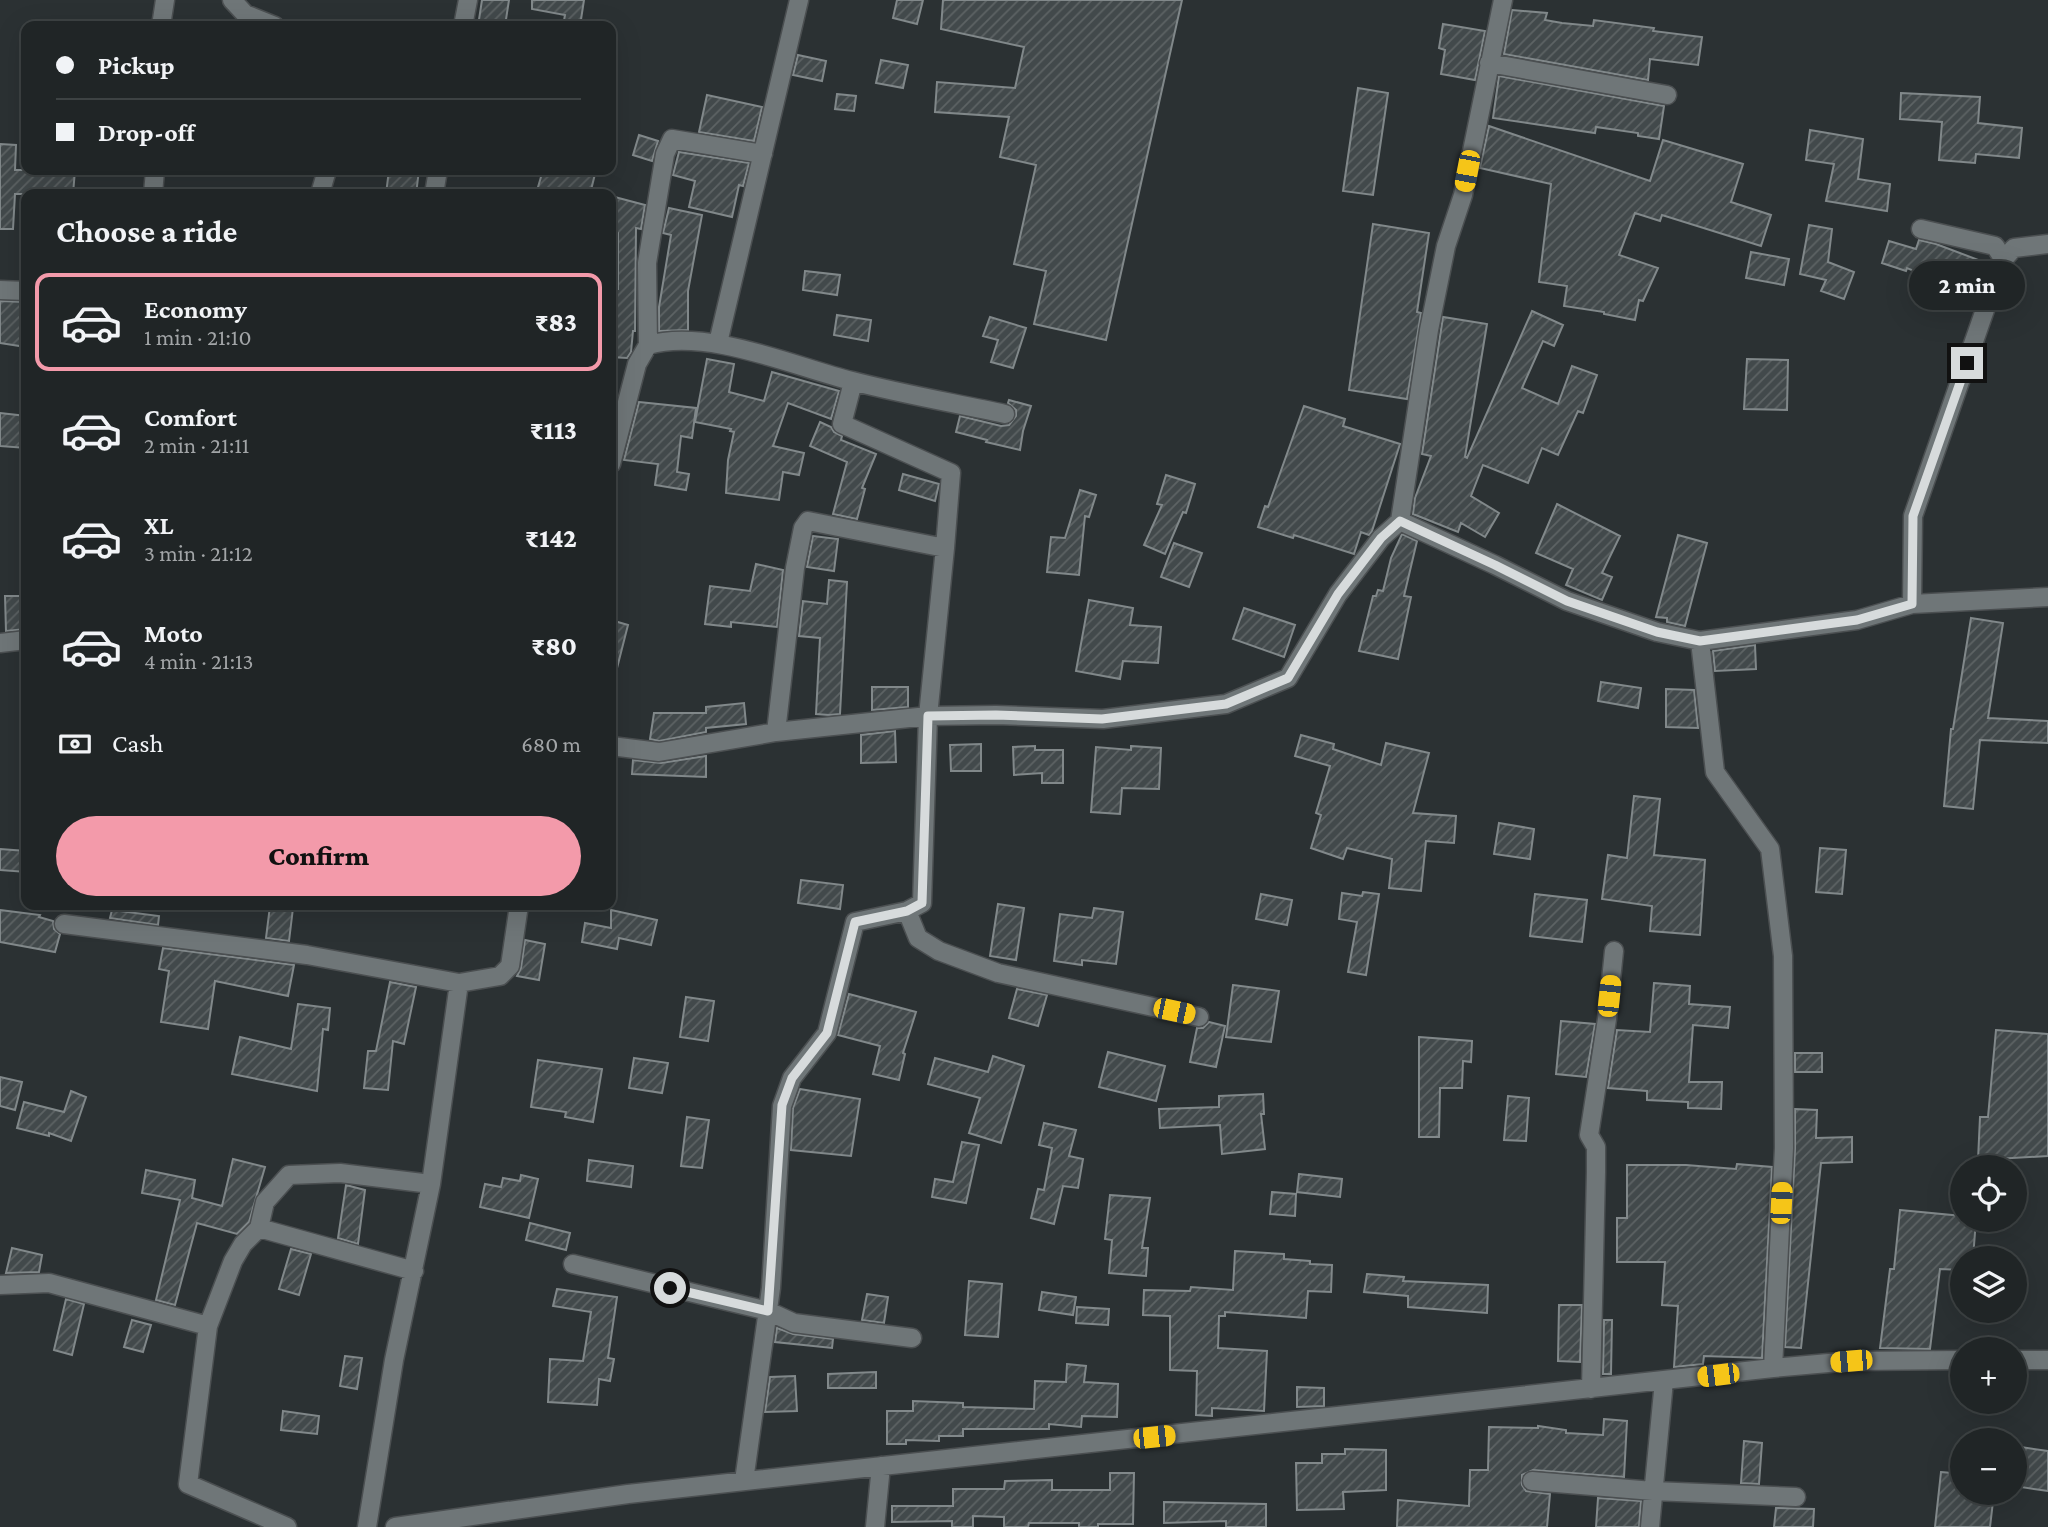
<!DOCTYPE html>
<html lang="en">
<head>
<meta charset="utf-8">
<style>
  :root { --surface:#202526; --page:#282d2e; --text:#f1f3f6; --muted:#a2a5a7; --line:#3d4243; --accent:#f39aaa }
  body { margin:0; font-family:"Crimson Pro",serif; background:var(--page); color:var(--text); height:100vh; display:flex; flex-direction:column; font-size:26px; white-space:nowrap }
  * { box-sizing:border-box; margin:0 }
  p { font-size:23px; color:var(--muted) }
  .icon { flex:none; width:38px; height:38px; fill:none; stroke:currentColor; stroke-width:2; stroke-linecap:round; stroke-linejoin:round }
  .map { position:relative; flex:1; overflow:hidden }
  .side { position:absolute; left:21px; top:189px; width:595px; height:721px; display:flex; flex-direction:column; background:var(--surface); border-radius:14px; box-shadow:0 7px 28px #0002,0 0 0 2px var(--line) }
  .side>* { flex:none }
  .guide { position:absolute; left:21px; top:21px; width:595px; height:154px; border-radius:14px; box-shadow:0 7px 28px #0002,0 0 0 2px var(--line); display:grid; align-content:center; height:154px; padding:0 35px; background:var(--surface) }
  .buttons { position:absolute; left:1950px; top:1155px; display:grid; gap:14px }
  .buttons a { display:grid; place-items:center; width:77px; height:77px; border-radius:50%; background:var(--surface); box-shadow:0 7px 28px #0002,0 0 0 2px var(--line); font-size:35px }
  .end { position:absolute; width:32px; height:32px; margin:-16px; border:9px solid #d7dbdc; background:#111; box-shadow:0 0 0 4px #111 }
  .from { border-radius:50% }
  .bubble { position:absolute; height:49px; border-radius:24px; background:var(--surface); box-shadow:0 7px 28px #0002,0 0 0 2px var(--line); font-size:23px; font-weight:800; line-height:49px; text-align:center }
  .car { position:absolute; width:21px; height:42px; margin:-21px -10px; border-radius:9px; box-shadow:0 0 5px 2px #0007; background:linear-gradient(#f5c518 24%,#345 0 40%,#f5c518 0 76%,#345 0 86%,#f5c518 0) }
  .guide b { display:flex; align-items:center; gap:24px; height:66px; font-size:26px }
  .guide b+b { border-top:2px solid var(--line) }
  .guide i { width:18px; height:18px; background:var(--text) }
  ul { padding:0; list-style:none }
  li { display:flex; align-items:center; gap:21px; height:98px; margin:0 14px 10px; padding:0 21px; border:4px solid transparent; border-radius:14px }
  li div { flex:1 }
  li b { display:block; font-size:26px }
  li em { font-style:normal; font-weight:800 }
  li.on { border-color:var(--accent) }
  li>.icon { width:63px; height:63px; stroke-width:1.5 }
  h2 { padding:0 35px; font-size:32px; line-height:84px }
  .pay { display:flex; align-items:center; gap:18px; height:77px; padding:0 35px; font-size:26px }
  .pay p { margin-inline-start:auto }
  .cta { display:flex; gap:14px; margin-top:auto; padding:14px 35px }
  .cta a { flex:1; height:80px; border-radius:42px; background:var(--accent); color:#111; font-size:28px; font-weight:800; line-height:80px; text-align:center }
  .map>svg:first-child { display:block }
  .building { fill:url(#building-hatch); stroke:#81888a; stroke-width:2 }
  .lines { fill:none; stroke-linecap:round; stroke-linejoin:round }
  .minor-casing { stroke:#4b4f51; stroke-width:21 }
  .minor { stroke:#6f7678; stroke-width:18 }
  .route { stroke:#d7dbdc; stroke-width:9 }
</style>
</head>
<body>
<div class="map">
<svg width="2048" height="1527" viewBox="0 0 2048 1527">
  <defs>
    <pattern id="building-hatch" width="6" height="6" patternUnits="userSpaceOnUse" patternTransform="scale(1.75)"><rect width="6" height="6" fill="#42494b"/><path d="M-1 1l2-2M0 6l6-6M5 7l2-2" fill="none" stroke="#5d6364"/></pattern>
  </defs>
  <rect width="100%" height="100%" fill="#2b3133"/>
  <path class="building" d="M482,0h27l-4,26h-27z
    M532,0h52l-4,26h-17l2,-11 -33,-6z
    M897,0h26l-6,24 -24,-6z
    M943,0h239l-76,340 -72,-16 12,-53 -32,-7 22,-99 -36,-8 9,-40 -74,-5 2,-30 78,6 9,-41 -83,-18z
    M1512,10l35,3 -2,7 17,3 31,3 1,-6 60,8 -1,3 49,6 -4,28 -48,-6 -2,21 -144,-26z
    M1443,24l42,7 -10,49 -34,-6 4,-24 -6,-2z
    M798,55l28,6 -4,20 -29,-6z
    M881,60l27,5 -5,23 -27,-5z
    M1499,76l165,30 -5,33 -21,-3v-3l-42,-6 -1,6 -102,-15z
    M1358,88l30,5 -15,102 -30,-4z
    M1901,93l79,4 -2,26 44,5 -3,30 -43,-4 -1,9 -36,-3 3,-38 -42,-3z
    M837,94l19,2 -2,15 -19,-2z
    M707,95l55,12 -8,34 -55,-9z
    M1489,126l161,55 13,-41 80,24 -12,38 40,13 -10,31 -99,-31 -2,6 -25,-8 -16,42 39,13 -15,33 -4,-1 -4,20 -31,-6v-2l-40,-6 3,-20 -28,-4 12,-98 -71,-16z
    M1810,130l53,9 -5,40 32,5 -3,27 -61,-10 8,-37 -28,-4z
    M639,135l19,6 -6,20 -19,-6z
    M0,144l16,1 -1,25h60l-2,24h-58l-2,35h-13z
    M679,152l70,11 -6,23 -4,-1 -7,32 -43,-10 6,-26 -22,-6z
    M389,170h30l-3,24h-30z
    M543,170h53l-6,24h-54z
    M611,196l34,9 -4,24 -5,-1 -1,103h-2l-2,21 -4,6 -16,-1v-68h7v-56l-7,-5z
    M669,208l33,7 -14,76v39l-29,1v-24l12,-72 -8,-2z
    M1373,224l56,9 -12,79 4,1 -14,86 -58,-9z
    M1809,225l23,4 -4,33 26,10 -10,27 -23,-8 5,-11 -26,-6z
    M1919,240l17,4 53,20 -10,27 -47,-17 -1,4 -24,-10 -1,3 -24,-8 7,-22 27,8z
    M1751,252l38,7 -5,26 -38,-7z
    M805,271l35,4 -3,20 -34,-5z
    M0,301l26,1v45l-26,-4z
    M1532,311l31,14 -9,21 -11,-5 -21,47 36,16 14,-38 25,9 -14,38 -5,-2 -20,44 -16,-7 -14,35 -45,-18 -12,31 28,17 -14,24 -24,-14 -3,9 -45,-18 2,-16 16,-42 -9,-2 21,-137 44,7 -22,133 2,1z
    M837,315l34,5 -3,21 -34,-6z
    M990,317l36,11 -13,40 -22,-6 7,-22 -15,-4z
    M707,359l27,5 -5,28 35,9 8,-29 67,19 -8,28 -43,-16 -15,43 31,7 -5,22 -16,-3 -4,28 -53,-7 2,-33 6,-28 -4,-1 1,-2 -36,-7z
    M1747,359l41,1 -1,50 -43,-1z
    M1009,400l22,6 -8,25 -3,19 -34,-8 1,-2 -31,-8 4,-16 41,10 8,-1 7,-9v-6l-8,-7z
    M639,402l57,6 -4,30 -11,-2 -4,36 12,2 -3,16 -31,-5 3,-21 -34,-4z
    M1304,406l41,13 -2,7 57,18 -28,87 -3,4 -8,-3 -7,22 -60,-19 -1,3 -35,-11 7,-21 3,1z
    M0,413l26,3v32l-26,-2z
    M820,422l11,5 3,5 8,4 -1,4 35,14 -14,34 3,1 -8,30 -24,-5 14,-52 -37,-16z
    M903,474l36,10 -4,17 -36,-11z
    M1166,475l29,9 -9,29 -3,-1 -18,42 -21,-9 18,-40 -5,-1z
    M1080,490l16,5 -7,22 -4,-1 -6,59 -32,-3 4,-35 14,1z
    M1557,504l63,32 -18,37 10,4 -10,23 -36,-15 7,-16 -37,-16z
    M1402,534l15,7 -13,55 7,1 -13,62 -39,-8 14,-55h3l2,-6 5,1 8,-33z
    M1678,535l29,8 -22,83 -18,-4v-4l-11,-1z
    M813,536l25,3 -4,32 -27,-4z
    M1174,543l28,10 -13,34 -28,-10z
    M756,564l27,6 -6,57 -46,-5v5l-26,-3 5,-38 40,5z
    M829,580l18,2 -7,132 -11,1 -13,-1 4,-76 -21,-2 4,-35 24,3z
    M5,596h20l1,33 -20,2z
    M1089,600l44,8 -3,17 31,2 -3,36 -35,-2 -3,18 -44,-8z
    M1244,608l51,17 -11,32 -51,-18z
    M1971,618l32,5 -15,95 60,3v22l-68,-3 -7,69 -29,-3 7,-77h2z
    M611,620l17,5 -12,47 -5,-1z
    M1755,645l1,24 -41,2 -2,-20z
    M1601,682l40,6 -3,20 -40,-7z
    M872,687h36v20l-36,3z
    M1666,689l28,1 4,38 -32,-1z
    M744,703l2,21 -40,4v4l-47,9 -9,-2 4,-26h52v-6z
    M895,731l1,31 -35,1v-28z
    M1301,735l33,9 -1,5 48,16 5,-22 43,10 -16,60 43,3 -2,27 -28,-2 -5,50 -32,-3 3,-29 -45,-11 -4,11 -32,-11 10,-33 -5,-2 14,-47 -35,-10z
    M981,744v27h-30l-1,-26z
    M1035,746v4h28v33h-21v-10l-28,2 -1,-28z
    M1131,746l30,2 -2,41 -37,-1 -2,26 -29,-2 5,-65 35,3z
    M706,756v21l-74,-3 1,-14 28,3z
    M1634,796l26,3 -6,56 51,5 -5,75 -50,-4 2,-25 -50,-7 6,-44 19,3z
    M1499,823l35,6 -4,30 -36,-5z
    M1820,848l26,2 -4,44 -26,-2z
    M0,849l26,2v21l-26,-2z
    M801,880l42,5 -3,24 -42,-6z
    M1363,892l16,2 -13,81 -18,-3 9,-50 -18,-3 3,-26 20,3z
    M1261,894l31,6 -5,25 -31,-6z
    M1535,894l52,6 -5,42 -52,-6z
    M998,904l26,4 -8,52 -26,-4z
    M270,906l23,2 -4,33 -23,-3z
    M1094,908l29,4 -7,52 -34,-4v5l-28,-4 6,-47 32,4z
    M0,910l40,5 -1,2 14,4 1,8 6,5 -5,18 -55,-10z
    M112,910l47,6 -1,9 -48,-7z
    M611,910l46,10 -6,25 -32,-7 -2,11 -35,-7 3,-19 26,5z
    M525,940l20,4 -6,36 -22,-4 4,-8z
    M163,948l131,17 -6,31 -73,-15 -7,48 -47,-7 8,-51 -10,-2z
    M390,982l26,5 -12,57 -11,-3 -5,49 -24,-2 4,-37h8z
    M1654,983l36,3 -1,18 41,3 -2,21 -35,-3 -4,57h33l-1,27 -33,-1v-6l-41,-2v-9l-39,-3 9,-58 33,2z
    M1233,985l46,6 -8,51 -45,-5z
    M1017,989l30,6 -9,31 -29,-8z
    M849,994l67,18 -13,41 2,1 -6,26 -26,-6 7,-28 -42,-11z
    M686,997l28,4 -6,40 -28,-4z
    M298,1004l32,4 -2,22 -5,-1 -6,62 -85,-17 8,-37 51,12z
    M1561,1021l34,3 -9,53 -30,-3z
    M1209,1022l16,4 -9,41 -26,-5 7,-34h6z
    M1996,1030l52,4v122l-70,4 2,-43h8z
    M1419,1037l53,4 -1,21 -8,-1 -1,27h-22l-1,49h-20z
    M1108,1052l57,14 -9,35 -57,-14z
    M1795,1053h27v19h-27z
    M993,1056l31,10 -23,77 -32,-10 11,-35 -52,-14 7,-26 53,14z
    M634,1058l34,5 -6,30 -33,-5z
    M538,1060l64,9 -9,53 -28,-5 1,-5 -35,-5z
    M0,1077l22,5 -7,28 -15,-4z
    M800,1089l60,10 -9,57 -60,-6 2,-42z
    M71,1091l15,6 -15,44 -22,-8v3l-32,-8 7,-26 40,10z
    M1263,1094l1,20h-3l4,35 -43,5 -2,-29 -60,3 -1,-19 60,-2v-11z
    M1508,1096l21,2 -3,43 -22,-1z
    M1795,1109l22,1 -1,28 36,-1v25l-31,1 -20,185 -16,-1 10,-198z
    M687,1117l22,3 -7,48 -21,-2z
    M1044,1123l32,7 -7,26 14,3 -5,29 -15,-2 -9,38 -23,-6 7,-29 6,1 8,-42 -13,-3z
    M962,1142l17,3 -13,58 -34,-6 3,-18 18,3z
    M233,1159l32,8 -16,55 -12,12 -40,-11 -22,82 -19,-5 24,-100 -38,-7 4,-23 49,10 -3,18 30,8z
    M589,1160l44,6 -2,21 -44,-6z
    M1737,1164l35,3 -10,191 -58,-2 -1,8 -29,3 4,-61 -16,-1 3,-43h-48v-44h10v-53h59l50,4z
    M1299,1174l43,5 -2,18 -43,-5z
    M521,1175l17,4 -9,39 -49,-11 5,-23 16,3 2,-9 17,3z
    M346,1185l19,5 -7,54 -20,-6z
    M1272,1192l24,2 -1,22 -25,-2z
    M1110,1195l40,3 -8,50h6l-2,28 -37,-3 3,-33 -7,-1z
    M1900,1210l62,6v4h14l-3,38h-11v12l-22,-1 -10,80 -50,-1 10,-79h4z
    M530,1223l40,10 -4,17 -40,-10z
    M12,1248l30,7 -3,17 -33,1z
    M291,1249l20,5 -12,41 -20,-6z
    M1235,1251l49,3v5l26,2v3l22,1 -1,27 -23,-1 -2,27 -81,-6v4h-6l-1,32 49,3 -3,60 -52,-3v8l-16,-1 1,-44 -27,-1v-54l-27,-1 1,-25 46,1 1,-4 42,3z
    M1367,1274l37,3 -1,4 85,4 -1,28 -79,-6v-11l-44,-4z
    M969,1281l33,3 -4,53 -33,-2z
    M557,1289l60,8 -9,61 6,1 -4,22 -11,-2 -2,26 -49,-3 2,-43 33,2 8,-49 -38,-6z
    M1042,1292l34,5 -3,18 -34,-5z
    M867,1294l21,3 -4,26 -22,-3z
    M66,1299l18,5 -12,51 -18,-5z
    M1559,1305h23l-2,57 -22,-1z
    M1077,1307l32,2 -1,16 -32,-2z
    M132,1320l19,5 -8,27 -19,-5z
    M1604,1320h8l-1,54h-8z
    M777,1328l16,6 40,5 -1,9 -57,-6z
    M345,1356l17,2 -5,31 -17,-3z
    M1067,1364l19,2 -2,16 34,2 -1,33 -35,-1 -1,11 -32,-3v5h-86v7h-24v5l-33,-1v4h-19v-33h26v-10l50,2v4l71,2 1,-28 31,1z
    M876,1372v16h-48v-14z
    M795,1376l2,35 -32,1 5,-35z
    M1297,1387l27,1v18l-27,1z
    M283,1411l36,5 -2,18 -36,-4z
    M1604,1419l23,2 -3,56 -91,-7 -11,5v10l4,6 24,3 -3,33h-150l1,-27 71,6 1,-36h18l1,-43 49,1v-2l28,4v3l37,2z
    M1744,1441l18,2 -3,41 -18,-1z
    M2014,1446l34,5v40l-34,-5z
    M1345,1449l41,1v40l-43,2 1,17 -47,1 -1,-47h26v-9h23z
    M1941,1472l21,2v19h32l-4,34h-55z
    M1110,1473h24l-1,51h-35v3h-19v-4h-50l-1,4h-24v-10l-31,-1v11h-21v-6l-60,1v-16h61v-17h51l1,-8 47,-1v10h58z
    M1598,1498l43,3 -2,26h-43z
    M1164,1502l102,2v23h-40v-6l-62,2z
    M1776,1508l38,1 -1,18h-39z"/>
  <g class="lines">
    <g class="minor-casing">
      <path id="minor" d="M232,0l13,14 30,12
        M161,26l4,-26
        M463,26l5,-26
        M1489,63l178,32
        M153,194l2,-24
        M320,194l7,-24
        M434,194l4,-24
        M1921,229l74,17 9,14
        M0,290l26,1
        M718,343l81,-343
        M648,345l-1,-82 18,-109 7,-15 91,15
        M853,382l-11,42 109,49 -6,75
        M611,464l26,-100 11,-19c60,-17 144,21 204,36 50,13 102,22 153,33
        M1400,521l29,-191 17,-84 17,-51 40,-195
        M1912,604l1,-88 89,-255 12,-13 34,-4
        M1700,641l15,131 55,77 13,107 1,192 -11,220
        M0,643l26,-3
        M611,746l48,6 117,-20 152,-16 17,-168 -137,-27 -5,7 -8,40 -19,164
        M907,911l11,27 21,13 59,22 201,44
        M64,924l243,31 152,28 41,-7 10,-10 9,-61
        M259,1228l6,-26 24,-27 51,-2 91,11
        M573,1264l195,47 26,12 118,15
        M0,1285l49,-2 159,43
        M2014,1360h34
        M1591,1389l5,-217v-25l-7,-12 18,-116 7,-68
        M744,1481l27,-193 11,-182 10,-28 35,-45 28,-111 52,-11 15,-8 6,-187 68,-1 107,4 123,-15 62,-26 50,-84 43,-56 19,-17 95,44 72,36 90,31 43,9 157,-21 55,-16 136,-7
        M1532,1481l121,10 143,6
        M287,1527l-99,-43 20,-158 25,-65 10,-17 16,-16 155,43
        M367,1527l27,-167 37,-176 28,-201
        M395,1527l233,-33 1145,-126 78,-7 111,-1
        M875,1527l6,-61
        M1650,1527l14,-146"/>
    </g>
    <use href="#minor" class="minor"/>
  </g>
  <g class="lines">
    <path class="route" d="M670,1288l98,23 14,-206 10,-27 35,-45 28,-111 52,-11 15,-8 6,-187 68,-1 106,4 124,-15 62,-26 50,-84 43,-56 19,-17 95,44 72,36 90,31 43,9 157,-21 55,-16 1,-88 54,-153"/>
  </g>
</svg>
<div class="buttons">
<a><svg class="icon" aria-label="locate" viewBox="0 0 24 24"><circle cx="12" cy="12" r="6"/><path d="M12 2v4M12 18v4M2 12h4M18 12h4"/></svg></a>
<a><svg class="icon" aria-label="layers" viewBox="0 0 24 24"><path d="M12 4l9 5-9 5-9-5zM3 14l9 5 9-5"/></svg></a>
<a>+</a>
<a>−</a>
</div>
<i class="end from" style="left:670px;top:1288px"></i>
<i class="end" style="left:1967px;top:363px"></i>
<div class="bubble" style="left:1909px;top:261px;width:116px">2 min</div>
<i class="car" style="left:1467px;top:171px;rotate:191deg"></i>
<i class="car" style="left:1609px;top:996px;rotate:6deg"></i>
<i class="car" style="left:1174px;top:1011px;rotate:102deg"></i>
<i class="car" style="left:1781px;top:1203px;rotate:3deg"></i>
<i class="car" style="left:1851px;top:1361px;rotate:265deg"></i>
<i class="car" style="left:1718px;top:1375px;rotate:263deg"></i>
<i class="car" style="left:1154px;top:1437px;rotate:84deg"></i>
<div class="guide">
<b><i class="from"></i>Pickup</b>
<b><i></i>Drop-off</b>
</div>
<section class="side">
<h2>Choose a ride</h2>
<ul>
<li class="on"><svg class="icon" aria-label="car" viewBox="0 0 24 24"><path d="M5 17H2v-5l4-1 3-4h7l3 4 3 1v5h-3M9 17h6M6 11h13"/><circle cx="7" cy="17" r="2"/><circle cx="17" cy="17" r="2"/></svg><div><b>Economy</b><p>1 min · 21:10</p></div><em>₹83</em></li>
<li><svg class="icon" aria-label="car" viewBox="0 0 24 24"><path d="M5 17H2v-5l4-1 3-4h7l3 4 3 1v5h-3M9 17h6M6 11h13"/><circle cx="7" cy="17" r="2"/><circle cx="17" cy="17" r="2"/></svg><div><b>Comfort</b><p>2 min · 21:11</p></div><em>₹113</em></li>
<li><svg class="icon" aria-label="car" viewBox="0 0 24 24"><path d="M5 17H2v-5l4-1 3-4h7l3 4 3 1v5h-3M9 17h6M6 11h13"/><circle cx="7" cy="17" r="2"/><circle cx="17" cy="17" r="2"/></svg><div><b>XL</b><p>3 min · 21:12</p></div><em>₹142</em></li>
<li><svg class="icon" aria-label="car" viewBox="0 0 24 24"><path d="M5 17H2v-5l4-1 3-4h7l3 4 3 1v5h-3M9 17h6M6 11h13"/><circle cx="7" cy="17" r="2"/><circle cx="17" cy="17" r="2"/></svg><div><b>Moto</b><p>4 min · 21:13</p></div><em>₹80</em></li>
</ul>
<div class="pay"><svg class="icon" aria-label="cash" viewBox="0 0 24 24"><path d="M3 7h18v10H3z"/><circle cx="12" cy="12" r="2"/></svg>Cash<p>680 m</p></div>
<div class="cta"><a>Confirm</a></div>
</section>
</div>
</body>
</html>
